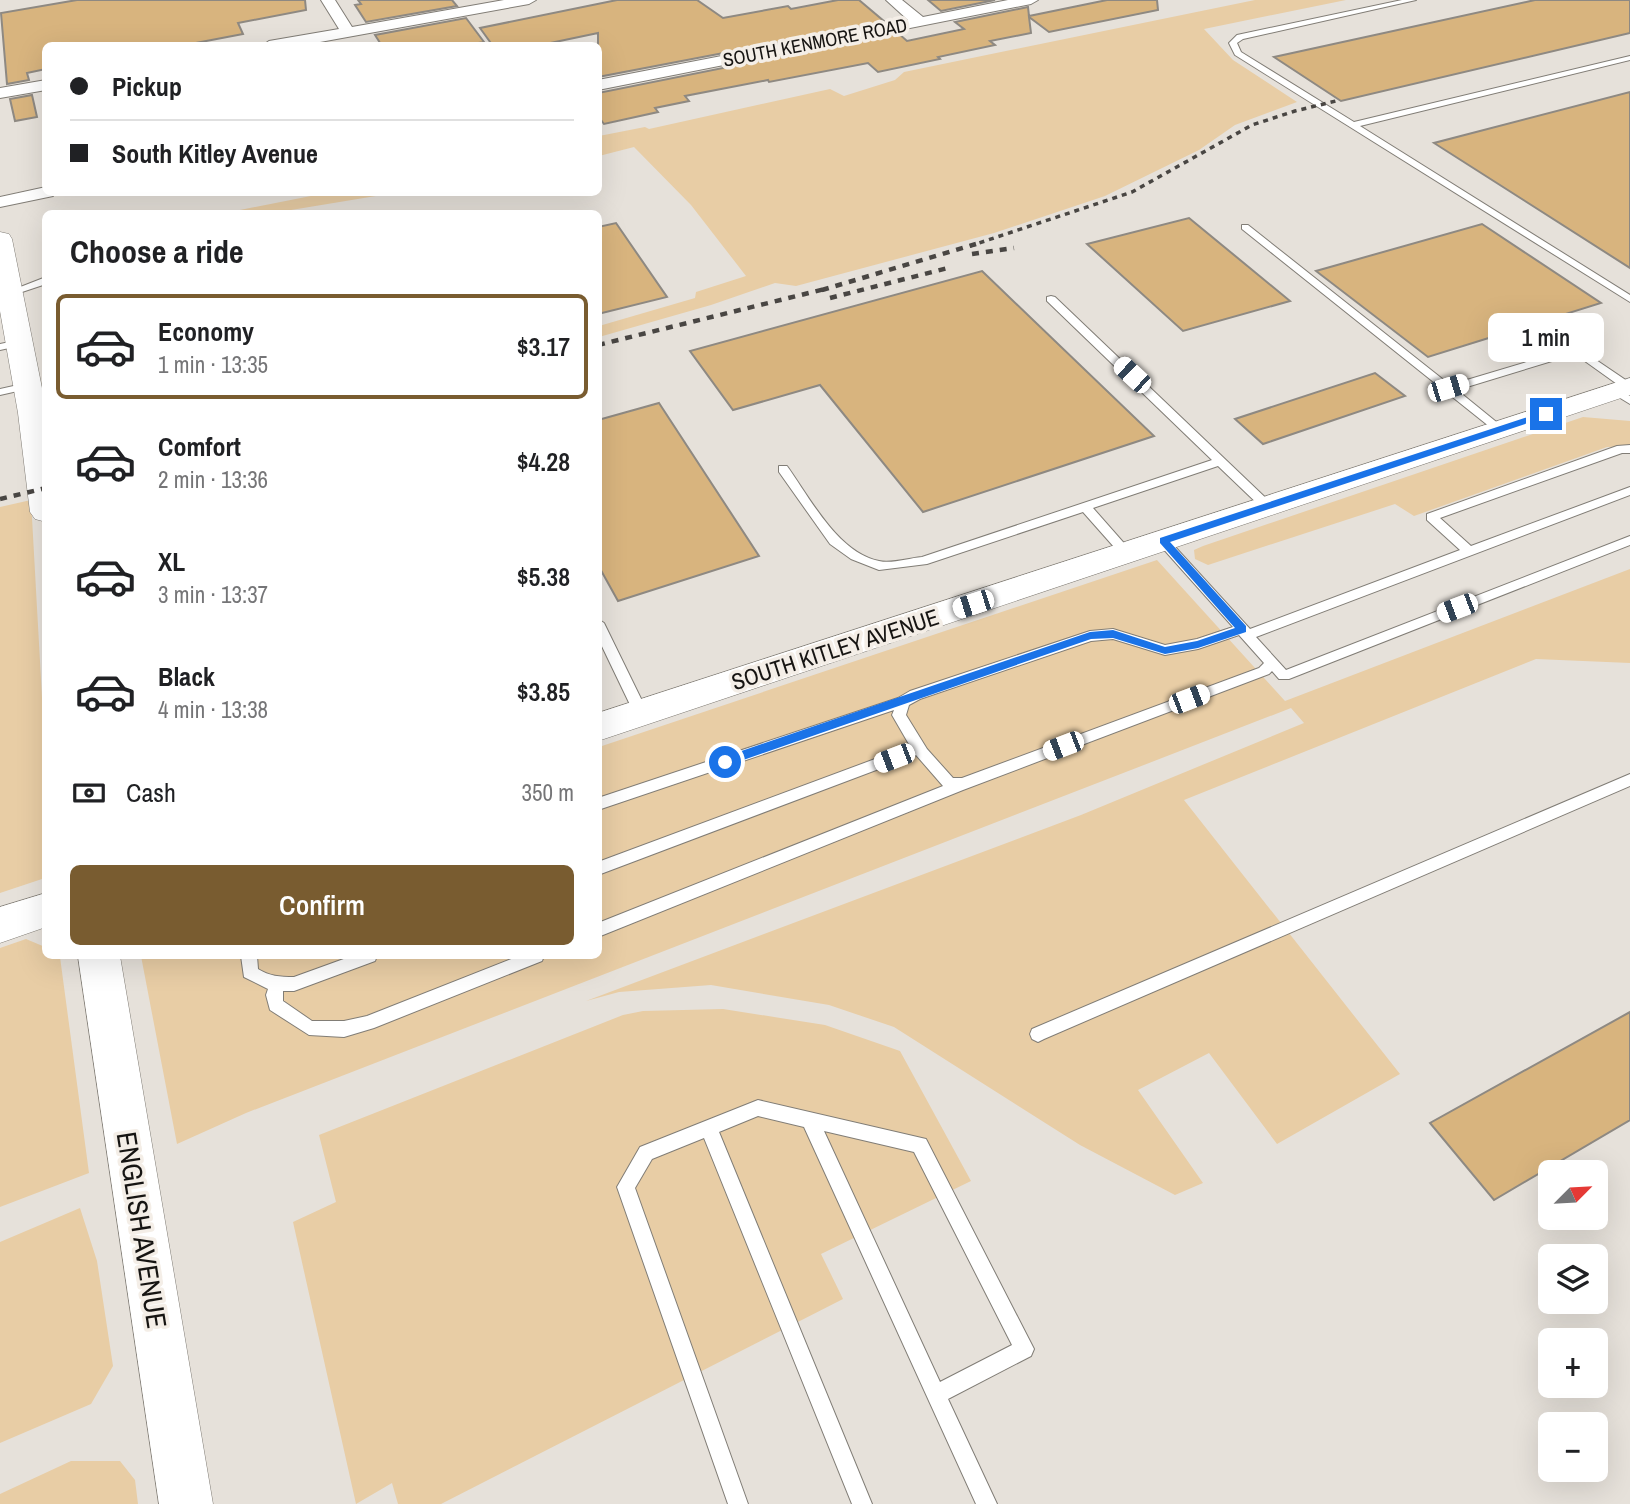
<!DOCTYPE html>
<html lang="en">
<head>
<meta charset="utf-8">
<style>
  :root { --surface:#fff; --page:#f6f6f6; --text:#202124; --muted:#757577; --line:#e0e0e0; --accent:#795c30 }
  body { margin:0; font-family:"Archivo Narrow",sans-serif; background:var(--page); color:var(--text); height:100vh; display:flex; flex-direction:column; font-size:26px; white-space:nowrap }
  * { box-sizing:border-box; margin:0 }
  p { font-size:23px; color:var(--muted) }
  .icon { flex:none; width:38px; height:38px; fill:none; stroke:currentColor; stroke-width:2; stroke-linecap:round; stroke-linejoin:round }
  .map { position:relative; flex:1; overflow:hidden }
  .sheet { position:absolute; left:42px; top:210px; width:560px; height:749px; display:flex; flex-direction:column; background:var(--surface); border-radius:10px; box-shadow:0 7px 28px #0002 }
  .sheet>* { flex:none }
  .guide { position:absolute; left:42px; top:42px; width:560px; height:154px; border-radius:10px; box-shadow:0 7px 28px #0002; display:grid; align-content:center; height:154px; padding:0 28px; background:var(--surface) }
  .needle { width:46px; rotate:66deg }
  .controls { position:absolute; left:1538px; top:1160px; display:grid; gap:14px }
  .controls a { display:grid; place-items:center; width:70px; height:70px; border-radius:10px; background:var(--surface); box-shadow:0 7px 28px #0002; font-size:35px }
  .end { position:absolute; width:32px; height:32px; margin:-16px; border:9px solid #1a73e8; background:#fff; box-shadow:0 0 0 4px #fff }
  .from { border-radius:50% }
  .bubble { position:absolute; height:49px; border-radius:10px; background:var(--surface); box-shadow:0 7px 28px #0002; font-size:23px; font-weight:600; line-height:49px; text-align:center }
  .car { position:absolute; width:21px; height:42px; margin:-21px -10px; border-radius:9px; box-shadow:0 0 5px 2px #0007; background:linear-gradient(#fff 24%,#345 0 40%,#fff 0 76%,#345 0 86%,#fff 0) }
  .guide b { display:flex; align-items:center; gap:24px; height:66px; font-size:26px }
  .guide b+b { border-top:2px solid var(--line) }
  .guide i { width:18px; height:18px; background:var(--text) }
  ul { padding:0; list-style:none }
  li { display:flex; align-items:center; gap:21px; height:105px; margin:0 14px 10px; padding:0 14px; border:4px solid transparent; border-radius:10px }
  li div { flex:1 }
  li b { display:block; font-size:26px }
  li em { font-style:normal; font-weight:600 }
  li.active { border-color:var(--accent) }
  li>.icon { width:63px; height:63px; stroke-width:1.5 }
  h2 { padding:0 28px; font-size:32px; line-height:84px }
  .pay { display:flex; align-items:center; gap:18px; height:77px; padding:0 28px; font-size:26px }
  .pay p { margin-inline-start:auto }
  .cta { display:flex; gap:14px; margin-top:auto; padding:14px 28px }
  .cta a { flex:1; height:80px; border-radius:10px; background:var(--accent); color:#fff; font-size:28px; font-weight:600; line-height:80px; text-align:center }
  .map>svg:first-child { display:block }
  .green { fill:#e8cda5 }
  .building { fill:#d8b47e; stroke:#8e8982; stroke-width:2 }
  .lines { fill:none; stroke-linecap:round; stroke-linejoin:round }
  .service-casing { stroke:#817d76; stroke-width:2 }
  .minor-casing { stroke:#817d76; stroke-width:2 }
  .tertiary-casing { stroke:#817d76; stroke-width:1 }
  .service { fill:#fff; fill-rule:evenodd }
  .minor { fill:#fff; fill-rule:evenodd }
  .tertiary { fill:#fff; fill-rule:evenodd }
  .rail-far1 { stroke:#494643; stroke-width:3.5; stroke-dasharray:5 5; stroke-linecap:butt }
  .rail { stroke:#494643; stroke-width:4.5; stroke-dasharray:7 7; stroke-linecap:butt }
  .route { fill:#1a73e8 }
  .labels { text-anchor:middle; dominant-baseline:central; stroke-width:7; stroke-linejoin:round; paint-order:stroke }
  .far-street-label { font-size:19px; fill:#161412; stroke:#f4eee7 }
  .street-label { font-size:23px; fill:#161412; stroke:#f4eee7 }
  .near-street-label { font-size:28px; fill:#161412; stroke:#f4eee7 }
</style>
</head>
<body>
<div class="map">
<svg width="1630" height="1504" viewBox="0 0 1630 1504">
  <rect width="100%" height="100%" fill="#e6e1da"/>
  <path class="green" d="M1255,0h91l-142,29 29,31 64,42 -62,23 -36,25 -94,46 -111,37 -198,53 -21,-3 -64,22 -112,32v-11l96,-28 1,-6 50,-16 -55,-71 -57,-58 -35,9v-20l46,-9 4,2 181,-40 14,7 51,-16 9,-8z
    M326,193h68l-121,20h-48z
    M1583,417l47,4v25l-23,1 -193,69 -19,-12 -187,61 -13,-6 -1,-9 9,-4z
    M31,500l15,269 -1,109 -45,15v-386z
    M1157,560l128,141 345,-132v94l-94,-4 -352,141 216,274 -123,70 -68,-91 -71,37 65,93 -28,12 -95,-50 -186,-118 -65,-22 -118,-20 -92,7 -33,9 495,-186 223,-92 -13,-15 -1045,405 -69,31 -36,-188h457l1,-209z
    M26,939l19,8 1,9 14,1 29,216 -89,34v-259z
    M723,1009l102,16 75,26 71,130 -150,73 22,45 -402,205h-43l-6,-21 -36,21 -63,-282 43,-20 -17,-67 304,-120 20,-4z
    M80,1208l17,53 16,105 -22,38 -91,39v-201z
    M71,1461h49l15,19 3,24h-138v-10z"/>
  <path class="building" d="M77,0h228l1,10 -68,13 5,11 -63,12h-134v23l-19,4 2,7 -22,4 -6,-71z
    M358,0h94l5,6 -91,16 -11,-17 6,-1z
    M617,0h80l26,18 65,-12 3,3 47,-9h21l26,22 -287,55v-44l-62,13h-43l-13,-18z
    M928,0h67l-54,11z
    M1107,0h50l1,10 -109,22 -20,-15 2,16 -41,8 5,4 -57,12 2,2 -62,13 -10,-9 -99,19 -1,-2 -83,16 4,5 -34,7 3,4 -54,12 -6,-8v-23l300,-60 9,8 57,-12 -9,-7 73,-15 1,9z
    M1535,0h95v33l-289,68 -67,-44z
    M466,18l18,24 -23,4h-21l-1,-3 -57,3 -7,-11z
    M1630,92v176l-196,-125z
    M32,95l5,22 -22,4 -5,-22z
    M1189,218l84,69 17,14 -107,30 -96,-87z
    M616,223l51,74 -69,17v-87z
    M1482,224l119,79 -173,54 -112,-86z
    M982,271l172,165 -231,76 -103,-127 -87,25 -43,-59z
    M1375,373l30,23 -142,48 -28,-25z
    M659,403l100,153 -141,45 -20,-36v-145z
    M1630,1012v108l-136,80 -64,-77z"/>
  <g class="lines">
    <g class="service-casing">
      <path id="service" d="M1402,0h14l-173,39 -6,4 4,9 113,70 276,-66v4l-270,66 270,169v7l-395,-247 -6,-12 8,-8z
        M1242,225h6l202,160 127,-38 53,36v7l-6,-1 -49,-35 -118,36 48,39 -2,2h-8l-253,-202z
        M46,277v7l-36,12 -5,-3z
        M1051,296l4,1 216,206v6h-8l-45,-43 -125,42 37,42 2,3 -2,3h-8l-39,-44 -156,52 -48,6 -28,-11 -21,-15 -51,-72v-6h8c23,32 51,87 92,95 13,3 30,-3 43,-4l290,-97 -165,-159v-4z
        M19,340l4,1v4l-23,5v-6z
        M27,383l5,3 -1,2 -31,7v-6z
        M1616,388l14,8v8l-18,-11v-4z
        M1630,445v8h-8l-182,65 31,28 159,-59v8l-374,142 30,33 344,-134v9l-341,134h-10l-7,-8 -3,3 -306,116 -365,147v-14l345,-137 -27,-31 -318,120v-13l312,-116 -18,-31 2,-5 -296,100v-12l300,-100 12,-7 180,-60 23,-2 52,16 32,-6 36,-12 -74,-83 -2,-3 2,-3h8l83,91 210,-79 -33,-30v-6l190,-68zM1239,635l25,28 -5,5 -297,110h-9l-26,-29 -21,-34 3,-10 11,-6 171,-58 22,-2 52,16 33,-6z
        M598,619l6,4 44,90 -2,4h-10l-2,-4 -36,-75z
        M1630,774v12l-586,253 -6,3 -6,-3 -2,-5 2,-5z
        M241,956h16l1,13c11,7 22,8 36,8l58,-21h25l-2,5 -81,30h-11v10l29,20h32l23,-5 152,-60h25l-2,5 -168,67 -30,9 -35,-2 -39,-25 -4,-15 2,-6 -24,-12z
        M758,1100l168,39 108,210 -3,7 -83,43 49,105h-21l-172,-377 -46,-11 -39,16 153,372h-20l-148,-366 -52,21 -17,29 113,316h-20l-111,-317 23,-40zM824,1131l90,21 98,193 -72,37z"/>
    </g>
    <g class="minor-casing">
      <path id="minor" d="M321,0h14l17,27 152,-27h32l-7,4 -231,42h-36l7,-5 70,-12z
        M886,0h16l21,17 85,-17h30l-7,4 -433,86v-10l310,-60z
        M46,80v10l-46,8v-10z
        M46,187v5h10l-3,4 -53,11v-10z"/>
    </g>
    <g class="tertiary-casing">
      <path id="tertiary" d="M0,232l9,2 3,5 34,169v114l-11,-3 -5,-7 -12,-99 -18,-102z
        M1630,378v17l-1032,346v-28z
        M46,893v34l-46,16v-36z
        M78,956h42l93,548h-54z"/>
    </g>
    <use href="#service" class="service"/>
    <use href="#minor" class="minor"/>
    <use href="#tertiary" class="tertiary"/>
    <path class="rail-far1" d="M970,246l162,-54 120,-67 43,-14 45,-11"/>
    <path class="rail" d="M972,254l42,-6
      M822,290l154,-46
      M830,298l122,-31
      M598,345l231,-57
      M0,499l46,-11"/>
  </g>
  <path class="route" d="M1546,411l4,3 -1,2 -379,126 76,84v6l-48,16 -33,6 -52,-16 -22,1 -362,126h-8l-2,-3 2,-4 369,-126 23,-2 52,17 32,-6 38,-13 -75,-85v-5z"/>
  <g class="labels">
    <g class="far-street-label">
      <text transform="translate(815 42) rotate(-11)">SOUTH KENMORE ROAD</text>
    </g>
    <g class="street-label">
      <text transform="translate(835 649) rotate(-18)">SOUTH KITLEY AVENUE</text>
    </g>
    <g class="near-street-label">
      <text transform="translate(142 1230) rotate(81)">ENGLISH AVENUE</text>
    </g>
  </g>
</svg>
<div class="controls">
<a><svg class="needle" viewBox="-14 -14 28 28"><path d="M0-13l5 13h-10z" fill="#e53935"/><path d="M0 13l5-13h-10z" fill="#757577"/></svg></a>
<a><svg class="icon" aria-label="layers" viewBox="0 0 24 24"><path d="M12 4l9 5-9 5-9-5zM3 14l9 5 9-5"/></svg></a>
<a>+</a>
<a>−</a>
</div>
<i class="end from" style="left:725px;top:762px"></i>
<i class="end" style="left:1546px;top:414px"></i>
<div class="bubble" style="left:1488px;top:313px;width:116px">1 min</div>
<i class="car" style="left:1132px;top:375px;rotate:313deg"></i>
<i class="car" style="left:1448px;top:388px;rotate:73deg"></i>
<i class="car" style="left:973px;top:604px;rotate:252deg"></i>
<i class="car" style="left:1457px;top:608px;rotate:249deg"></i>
<i class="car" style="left:1189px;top:699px;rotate:69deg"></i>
<i class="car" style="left:1063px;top:746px;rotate:249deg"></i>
<i class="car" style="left:894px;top:758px;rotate:249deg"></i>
<div class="guide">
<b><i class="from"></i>Pickup</b>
<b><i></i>South Kitley Avenue</b>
</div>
<section class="sheet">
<h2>Choose a ride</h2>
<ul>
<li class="active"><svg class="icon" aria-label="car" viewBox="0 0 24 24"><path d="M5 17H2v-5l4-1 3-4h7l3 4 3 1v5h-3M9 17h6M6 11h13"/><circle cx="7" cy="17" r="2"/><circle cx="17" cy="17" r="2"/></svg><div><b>Economy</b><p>1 min · 13:35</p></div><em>$3.17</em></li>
<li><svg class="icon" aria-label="car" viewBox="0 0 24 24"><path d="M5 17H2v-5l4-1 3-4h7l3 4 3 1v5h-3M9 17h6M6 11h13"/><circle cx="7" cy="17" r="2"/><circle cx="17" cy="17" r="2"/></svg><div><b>Comfort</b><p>2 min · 13:36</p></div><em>$4.28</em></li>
<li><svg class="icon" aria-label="car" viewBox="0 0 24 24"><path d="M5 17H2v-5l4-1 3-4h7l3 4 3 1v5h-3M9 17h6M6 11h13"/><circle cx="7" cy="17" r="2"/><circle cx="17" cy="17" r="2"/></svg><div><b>XL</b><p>3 min · 13:37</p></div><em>$5.38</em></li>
<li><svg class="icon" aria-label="car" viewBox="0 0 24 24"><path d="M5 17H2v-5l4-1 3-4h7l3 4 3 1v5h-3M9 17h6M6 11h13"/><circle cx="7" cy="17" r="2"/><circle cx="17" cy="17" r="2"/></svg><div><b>Black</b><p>4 min · 13:38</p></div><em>$3.85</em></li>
</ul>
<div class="pay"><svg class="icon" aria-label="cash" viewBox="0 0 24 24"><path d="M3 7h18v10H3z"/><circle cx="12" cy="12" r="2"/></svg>Cash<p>350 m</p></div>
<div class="cta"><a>Confirm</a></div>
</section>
</div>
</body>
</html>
